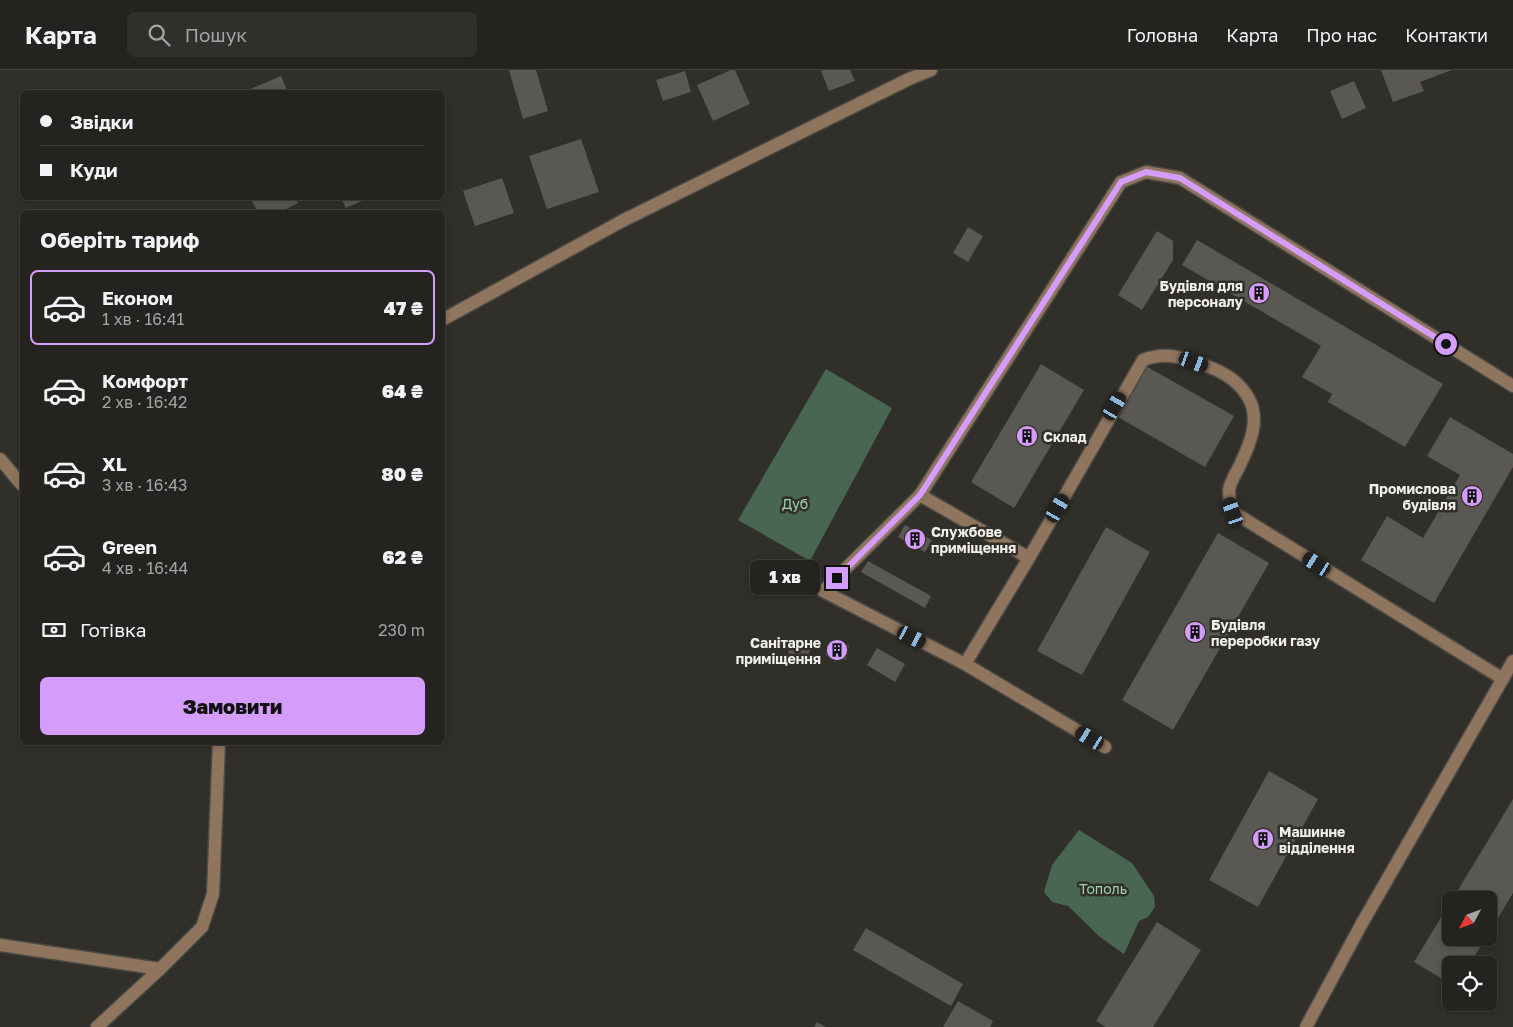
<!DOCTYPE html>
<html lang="uk">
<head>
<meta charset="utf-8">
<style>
  :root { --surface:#25231f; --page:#312f2c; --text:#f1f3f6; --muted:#a3a4a4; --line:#42403d; --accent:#d49cfb }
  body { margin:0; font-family:"Golos Text",sans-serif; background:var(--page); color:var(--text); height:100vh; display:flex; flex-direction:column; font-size:19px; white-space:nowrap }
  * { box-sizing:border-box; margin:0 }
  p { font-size:16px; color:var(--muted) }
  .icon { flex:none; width:28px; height:28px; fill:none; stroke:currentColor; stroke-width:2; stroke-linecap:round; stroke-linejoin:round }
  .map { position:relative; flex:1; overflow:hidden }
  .drawer { position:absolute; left:20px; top:140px; width:425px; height:535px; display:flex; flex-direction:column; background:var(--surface); border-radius:8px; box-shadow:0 2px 8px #0003,0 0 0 1px var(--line) }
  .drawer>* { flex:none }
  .top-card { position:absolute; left:20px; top:20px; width:425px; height:110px; border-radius:8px; box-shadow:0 2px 8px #0003,0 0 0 1px var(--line); display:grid; align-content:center; height:110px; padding:0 20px; background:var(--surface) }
  .needle { width:32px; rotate:229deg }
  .buttons { position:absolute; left:1442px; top:821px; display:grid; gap:10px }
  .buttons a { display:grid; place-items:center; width:55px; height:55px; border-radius:8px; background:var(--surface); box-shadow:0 2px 8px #0003,0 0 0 1px var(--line); font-size:25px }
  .end { position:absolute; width:22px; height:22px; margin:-11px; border:6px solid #d49cfb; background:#111; box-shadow:0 0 0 2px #111 }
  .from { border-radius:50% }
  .bubble { position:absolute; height:35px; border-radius:8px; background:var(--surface); box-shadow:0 2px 8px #0003,0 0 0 1px var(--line); font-size:16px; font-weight:800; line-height:35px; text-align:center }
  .car { position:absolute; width:15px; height:30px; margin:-15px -8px; border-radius:6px; box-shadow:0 0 4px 1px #0007; background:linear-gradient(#222 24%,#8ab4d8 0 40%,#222 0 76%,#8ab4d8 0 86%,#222 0) }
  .top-card b { display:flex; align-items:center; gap:18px; height:48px; font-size:19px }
  .top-card b+b { border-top:1px solid var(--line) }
  .top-card i { width:12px; height:12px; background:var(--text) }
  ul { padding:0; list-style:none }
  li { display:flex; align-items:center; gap:15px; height:75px; margin:0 10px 8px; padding:0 10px; border:2px solid transparent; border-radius:8px }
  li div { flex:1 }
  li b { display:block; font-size:19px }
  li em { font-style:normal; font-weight:800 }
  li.selected { border-color:var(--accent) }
  li>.icon { width:45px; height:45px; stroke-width:1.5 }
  h2 { padding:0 20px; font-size:22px; line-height:60px }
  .pay { display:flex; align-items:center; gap:12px; height:55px; padding:0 20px; font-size:19px }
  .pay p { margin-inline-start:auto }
  .button { display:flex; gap:10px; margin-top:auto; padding:10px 20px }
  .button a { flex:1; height:58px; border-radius:8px; background:var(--accent); color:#111; font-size:20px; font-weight:800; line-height:58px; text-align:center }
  header { display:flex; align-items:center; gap:30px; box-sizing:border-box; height:70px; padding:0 25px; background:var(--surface); border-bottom:1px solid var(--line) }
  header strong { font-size:24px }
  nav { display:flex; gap:28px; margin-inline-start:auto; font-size:18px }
  .search { width:350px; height:45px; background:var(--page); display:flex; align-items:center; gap:12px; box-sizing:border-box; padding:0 18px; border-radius:8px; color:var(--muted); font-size:19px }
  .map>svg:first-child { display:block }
  .forest { fill:#486651 }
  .building { fill:#5a5852 }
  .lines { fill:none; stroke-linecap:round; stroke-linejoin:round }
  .minor-casing { stroke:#4c4a44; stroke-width:15 }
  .minor { stroke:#8f755d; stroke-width:12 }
  .route { stroke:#d49cfb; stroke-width:6 }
  .labels { text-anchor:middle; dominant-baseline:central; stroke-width:5; stroke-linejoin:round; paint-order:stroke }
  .poi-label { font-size:14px; font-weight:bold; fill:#f0efeb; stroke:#312f29; text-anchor:start }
  .park-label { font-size:14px; fill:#9cd3ad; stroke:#312f29 }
</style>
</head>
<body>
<header>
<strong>Карта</strong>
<div class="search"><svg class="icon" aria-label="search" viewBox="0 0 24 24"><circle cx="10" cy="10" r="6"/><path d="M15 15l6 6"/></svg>Пошук</div>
<nav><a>Головна</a><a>Карта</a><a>Про нас</a><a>Контакти</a></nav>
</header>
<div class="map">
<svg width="1513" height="957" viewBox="0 0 1513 957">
  <rect width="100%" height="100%" fill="#312f29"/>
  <path class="forest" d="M826,299l66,39 -82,153 -72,-41z
    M1079,760l53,33 22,33 1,11 -7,10 -9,4 -15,33 -24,-17 -32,-31 -16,-4 -8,-10 8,-27z"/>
  <path class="building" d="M509,0h27l12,41 -25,8z
    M731,0h4l15,34 -37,17 -16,-36z
    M824,0h26l5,11 -26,10 -8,-20z
    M1381,0h71l-32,12 4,9 -31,11z
    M685,1l6,21 -28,9 -7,-21z
    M281,6l7,16h-39l-1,-2z
    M1354,11l12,27 -24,11 -12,-28z
    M581,69l18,53 -52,17 -18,-53z
    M502,108l12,35 -39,13 -12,-35z
    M250,128h45l3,5 -18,9h-22z
    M341,128h28l-23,10z
    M968,157l15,9 -15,26 -15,-9z
    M1157,161l16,10v19l-31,50 -24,-15z
    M1197,170l246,144 -38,63 -77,-45 4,-8 -30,-17 19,-31 -139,-81z
    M1041,294l43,26 -70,118 -43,-26z
    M1144,295l90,51 -29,51 -89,-51z
    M1450,347l63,37v13l-79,136 -73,-43 26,-44 36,22 37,-63 -33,-19z
    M905,455l27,15 -7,12 -27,-15z
    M1106,457l44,25 -68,123 -45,-24z
    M1218,463l51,30 -96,167 -51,-30z
    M868,491l63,35 -6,12 -64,-36z
    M796,567l17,9 -9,16 -16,-9z
    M829,571l20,4 -3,15 -20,-4z
    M877,578l28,16 -10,18 -28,-17z
    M1269,701l49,28 -60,108 -49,-27z
    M1513,729v94l-24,40v-33h-37z
    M1451,831v37h35l-17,27h-18v19l-37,-22z
    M1157,852l44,28 -48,77h-47l-10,-6z
    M866,858l97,56 -12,22 -98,-56z
    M958,931l35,20 -3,6h-47z
    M817,952l9,5h-12z"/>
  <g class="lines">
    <g class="minor-casing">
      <path id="minor" d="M442,250l180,-99 287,-142 22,-9
        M0,389l22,26
        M920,425l109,63 114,-198c25,-9 42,-2 66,7 17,6 30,15 39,30 13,22 2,47 -8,68 -4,8 -10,17 -11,25 0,8 1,15 4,22l270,167
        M1029,488l-64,106 140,83
        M965,594l-142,-73 97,-96 201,-313 25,-10 34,6 333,208
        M0,875l160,24
        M97,957l63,-58 42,-42 11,-33 6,-152
        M1306,957l55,-102 152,-264"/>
    </g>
    <use href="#minor" class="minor"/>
  </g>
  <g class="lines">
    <path class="route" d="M837,508l83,-83 201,-313 25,-10 34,6 266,166"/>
  </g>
  <defs>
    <g id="building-disc" transform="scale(1.125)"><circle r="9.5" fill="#d49cfb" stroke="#312f29"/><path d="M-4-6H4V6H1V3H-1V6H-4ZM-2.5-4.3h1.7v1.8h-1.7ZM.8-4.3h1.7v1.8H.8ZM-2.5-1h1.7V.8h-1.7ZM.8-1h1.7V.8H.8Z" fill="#111"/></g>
  </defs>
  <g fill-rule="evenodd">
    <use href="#building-disc" x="1259" y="223"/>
    <use href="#building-disc" x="1027" y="366"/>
    <use href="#building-disc" x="1472" y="426"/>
    <use href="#building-disc" x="915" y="469"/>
    <use href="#building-disc" x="1195" y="562"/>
    <use href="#building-disc" x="837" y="580"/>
    <use href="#building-disc" x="1263" y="769"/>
  </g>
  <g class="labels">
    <g class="poi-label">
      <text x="1243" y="215" text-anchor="end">Будівля для<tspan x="1243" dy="16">персоналу</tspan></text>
      <text x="1043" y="366">Склад</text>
      <text x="1456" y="418" text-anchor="end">Промислова<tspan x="1456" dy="16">будівля</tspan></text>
      <text x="931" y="461">Службове<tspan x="931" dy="16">приміщення</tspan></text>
      <text x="1211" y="554">Будівля<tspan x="1211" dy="16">переробки газу</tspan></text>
      <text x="821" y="572" text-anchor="end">Санітарне<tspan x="821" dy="16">приміщення</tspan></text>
      <text x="1279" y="761">Машинне<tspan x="1279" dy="16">відділення</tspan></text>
    </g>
    <g class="park-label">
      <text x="795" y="433">Дуб</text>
      <text x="1103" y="818">Тополь</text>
    </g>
  </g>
</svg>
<div class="buttons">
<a><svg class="needle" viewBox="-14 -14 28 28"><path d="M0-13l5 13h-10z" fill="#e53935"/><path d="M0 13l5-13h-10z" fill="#a3a4a4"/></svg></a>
<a><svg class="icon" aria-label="locate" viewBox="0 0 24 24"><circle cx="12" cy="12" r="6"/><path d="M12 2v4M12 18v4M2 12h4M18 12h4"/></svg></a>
</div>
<i class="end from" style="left:1446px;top:274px"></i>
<i class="end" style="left:837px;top:508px"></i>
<div class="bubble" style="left:750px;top:490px;width:70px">1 хв</div>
<i class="car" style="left:1194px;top:292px;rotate:110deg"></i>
<i class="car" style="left:1115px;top:336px;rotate:30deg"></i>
<i class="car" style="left:1058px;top:438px;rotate:30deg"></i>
<i class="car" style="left:1233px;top:442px;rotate:341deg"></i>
<i class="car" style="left:1317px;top:494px;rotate:302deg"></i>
<i class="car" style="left:912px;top:567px;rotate:117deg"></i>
<i class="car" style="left:1090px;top:668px;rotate:301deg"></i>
<div class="top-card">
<b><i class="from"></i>Звідки</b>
<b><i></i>Куди</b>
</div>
<section class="drawer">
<h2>Оберіть тариф</h2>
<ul>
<li class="selected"><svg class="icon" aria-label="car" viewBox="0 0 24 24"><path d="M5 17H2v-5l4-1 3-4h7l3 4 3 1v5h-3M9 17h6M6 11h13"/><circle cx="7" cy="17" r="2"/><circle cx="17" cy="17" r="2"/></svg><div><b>Економ</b><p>1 хв · 16:41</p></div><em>47 ₴</em></li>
<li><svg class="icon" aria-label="car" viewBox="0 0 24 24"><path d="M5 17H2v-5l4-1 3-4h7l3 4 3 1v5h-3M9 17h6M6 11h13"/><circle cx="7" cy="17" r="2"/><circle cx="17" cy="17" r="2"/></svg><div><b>Комфорт</b><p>2 хв · 16:42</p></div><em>64 ₴</em></li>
<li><svg class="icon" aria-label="car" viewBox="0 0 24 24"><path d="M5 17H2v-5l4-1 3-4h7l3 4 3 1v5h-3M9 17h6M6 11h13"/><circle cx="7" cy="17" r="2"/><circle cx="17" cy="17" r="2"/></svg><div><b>XL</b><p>3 хв · 16:43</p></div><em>80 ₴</em></li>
<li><svg class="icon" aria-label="car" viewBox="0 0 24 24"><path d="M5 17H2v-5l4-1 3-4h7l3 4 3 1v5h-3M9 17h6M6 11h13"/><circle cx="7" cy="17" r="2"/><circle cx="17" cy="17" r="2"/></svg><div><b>Green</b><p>4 хв · 16:44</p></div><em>62 ₴</em></li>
</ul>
<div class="pay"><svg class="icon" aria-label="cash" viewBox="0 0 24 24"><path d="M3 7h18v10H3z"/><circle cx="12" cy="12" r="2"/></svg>Готівка<p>230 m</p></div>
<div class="button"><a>Замовити</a></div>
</section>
</div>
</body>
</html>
